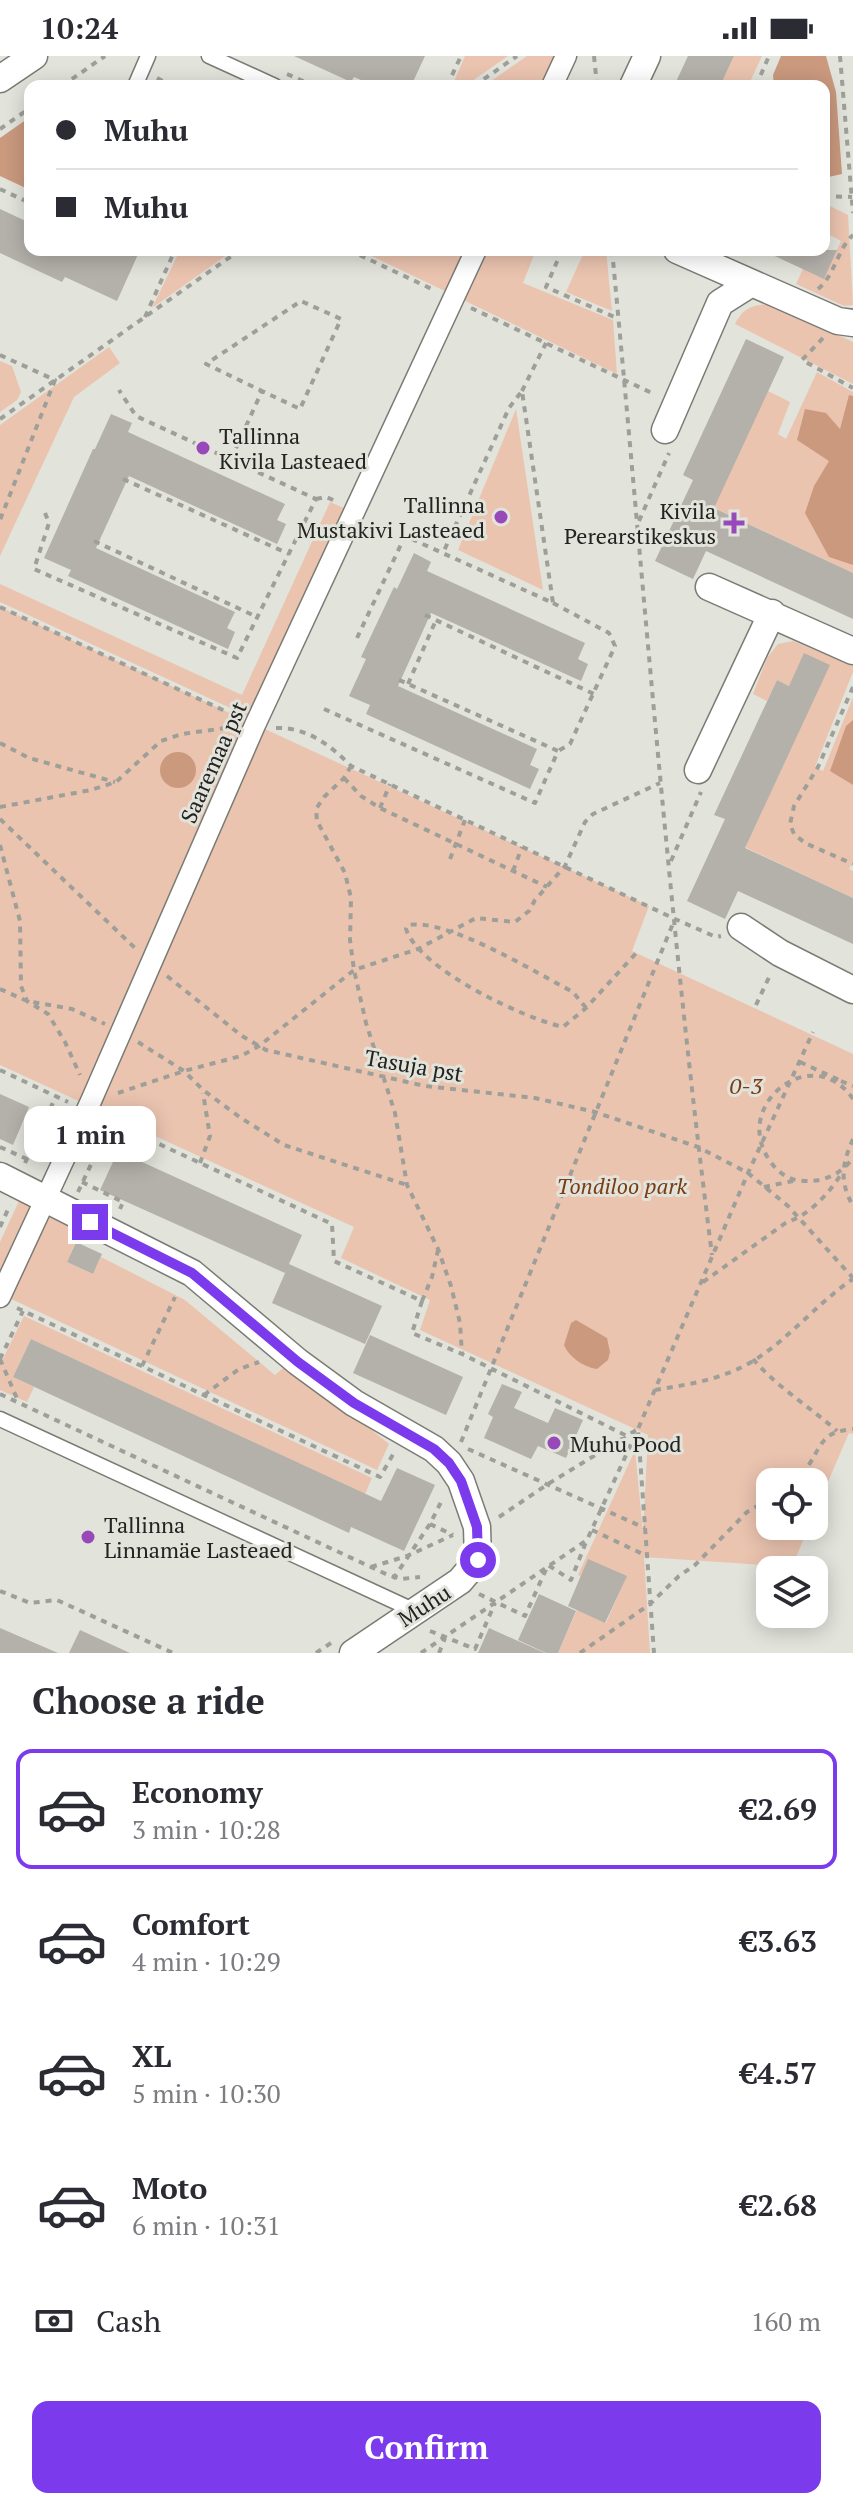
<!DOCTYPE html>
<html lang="en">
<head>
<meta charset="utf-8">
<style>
  :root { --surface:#fff; --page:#f7f7f7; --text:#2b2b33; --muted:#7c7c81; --line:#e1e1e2; --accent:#7c3aed }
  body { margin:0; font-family:"PT Serif",serif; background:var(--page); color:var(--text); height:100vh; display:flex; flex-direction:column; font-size:30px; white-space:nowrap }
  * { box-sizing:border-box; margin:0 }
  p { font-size:26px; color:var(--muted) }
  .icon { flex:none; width:44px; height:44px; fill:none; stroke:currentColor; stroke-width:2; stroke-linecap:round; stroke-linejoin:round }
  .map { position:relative; height:1597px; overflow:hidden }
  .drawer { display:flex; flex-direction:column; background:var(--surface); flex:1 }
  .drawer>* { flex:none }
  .top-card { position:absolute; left:24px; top:24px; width:806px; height:176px; border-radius:16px; box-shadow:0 4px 20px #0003; display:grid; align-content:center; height:176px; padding:0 32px; background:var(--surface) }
  .tools { position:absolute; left:756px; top:1412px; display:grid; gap:16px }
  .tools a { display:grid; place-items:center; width:72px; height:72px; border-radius:16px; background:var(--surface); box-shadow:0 4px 20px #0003; font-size:40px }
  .end { position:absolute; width:36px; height:36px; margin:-18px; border:10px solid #7c3aed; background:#fff; box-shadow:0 0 0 4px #fff }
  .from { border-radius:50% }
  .bubble { position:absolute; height:56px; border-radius:16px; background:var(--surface); box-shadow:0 4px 20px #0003; font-size:26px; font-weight:700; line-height:56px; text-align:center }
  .top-card b { display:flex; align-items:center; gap:28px; height:76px; font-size:30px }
  .top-card b+b { border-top:2px solid var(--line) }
  .top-card i { width:20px; height:20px; background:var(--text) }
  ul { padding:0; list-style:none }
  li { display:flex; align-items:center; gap:24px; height:120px; margin:0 16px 12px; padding:0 16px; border:4px solid transparent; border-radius:16px }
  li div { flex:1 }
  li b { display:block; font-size:30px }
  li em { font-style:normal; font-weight:700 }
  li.on { border-color:var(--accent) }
  li>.icon { width:72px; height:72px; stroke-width:1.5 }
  h2 { padding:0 32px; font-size:36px; line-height:96px }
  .pay { display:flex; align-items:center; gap:20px; height:88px; padding:0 32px; font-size:30px }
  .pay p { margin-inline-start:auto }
  .primary-button { display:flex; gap:16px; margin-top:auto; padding:16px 32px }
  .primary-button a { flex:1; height:92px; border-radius:16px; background:var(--accent); color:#fff; font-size:32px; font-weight:700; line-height:92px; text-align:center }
  .status { display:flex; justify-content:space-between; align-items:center; height:56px; padding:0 40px; background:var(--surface); direction:ltr }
  .status svg { height:22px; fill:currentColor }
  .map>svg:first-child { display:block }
  .green { fill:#ebc4b0 }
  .forest { fill:#ca997e }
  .building { fill:#b4b0aa }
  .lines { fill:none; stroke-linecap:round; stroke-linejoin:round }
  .service-casing { stroke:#7a7b74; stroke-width:17 }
  .pedestrian-casing { stroke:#7a7b74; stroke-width:23 }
  .minor-casing { stroke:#7a7b74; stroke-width:29 }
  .path { stroke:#9e9f99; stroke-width:4; stroke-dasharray:6 6; stroke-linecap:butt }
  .service { stroke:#fff; stroke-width:14 }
  .pedestrian { stroke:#fff; stroke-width:20 }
  .minor { stroke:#fff; stroke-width:26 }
  .route { stroke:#7c3aed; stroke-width:10 }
  .poi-dot { fill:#9849b9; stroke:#e2e3db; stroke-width:3 }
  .labels { text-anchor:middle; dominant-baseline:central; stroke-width:6; stroke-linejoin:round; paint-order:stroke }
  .poi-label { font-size:22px; fill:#232321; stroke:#e2e3db; text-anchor:start }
  .street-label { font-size:22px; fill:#232321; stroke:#e2e3db }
  .park-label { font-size:22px; font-style:italic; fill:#7a3c14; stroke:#e2e3db }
</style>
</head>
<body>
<div class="status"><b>10:24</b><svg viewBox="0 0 49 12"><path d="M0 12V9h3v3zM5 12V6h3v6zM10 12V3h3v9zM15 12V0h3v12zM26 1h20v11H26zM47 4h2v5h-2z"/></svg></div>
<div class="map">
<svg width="853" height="1597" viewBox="0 0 853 1597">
  <rect width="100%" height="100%" fill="#e2e3db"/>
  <path class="green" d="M465,0h43l-43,30h-13z
    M527,0h30l-14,30h-59z
    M734,0h28l-14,30h-28z
    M824,147l24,12 5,90 -9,1 -48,-22 7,-15 21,9 17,-37 -17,-9z
    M180,194h54l-82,58z
    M359,194h107l-19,42z
    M484,194h52l-13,33 90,37 4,54 -156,-75z
    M585,194h21l6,61 -46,-19z
    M772,248l81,38v42l-118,-60c9,-17 17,-19 37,-20z
    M109,291l11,16 -46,34 -74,159v-131z
    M0,305l12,5 9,26 -4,8 -17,12z
    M817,316l36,20v181l-149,-70 64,-112 22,11 -12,32 8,5z
    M516,353l27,181 -85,-40z
    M330,446l16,7 -96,208 -250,-115v-18l242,111z
    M0,551l649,299 -17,45 221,103v380l-4,-1 -35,81v-32h-44v44h39l-17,41 -148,-10 6,96h-92l19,-43 29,13 20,-46h-45l-3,-2 57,-125 8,82 5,-97 -228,-105 10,-30 -89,-42 13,-31 -354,-162z
    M793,585l60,25v6l-38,95 8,4 30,-74v164l-4,8 4,2v27l-117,-55 16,-11 62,-134 -37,-18 -10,21 -14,-7 14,-36 11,-14z
    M19,1145l13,6 -32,70v-35z
    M45,1159l35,16 -13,31 26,12 8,-17 4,2 80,41 90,75 14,-12 100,81 -12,26 -370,-173z
    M24,1260l348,162 -7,16 -334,-155 -18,38 21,10 -7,15 -27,-12v-25z"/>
  <path class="forest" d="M781,0h45l10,36 6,82 -18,4v-92h-50l-1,-11z
    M30,61v73l-30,-14v-38z
    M849,339l4,1v169l-24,-8 -24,-44 9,-27 15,-25 -32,-21 8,-31 21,4 14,16z
    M853,664v65l-23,-14 16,-45z
    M160 714a18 18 0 1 1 36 0a18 18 0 1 1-36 0Z
    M576,1264l31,18 3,14 -2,8 -11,9c-14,-2 -28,-12 -33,-24l7,-22z"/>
  <path class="building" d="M294,0h131l-14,30h-36l-21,-9 -3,5z
    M688,0h46l-14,30h-46z
    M0,153l30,14v27h110l-23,51 -52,-24 -3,5 -62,-29z
    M762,194h75l-13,29z
    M746,283l38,18 -70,151 139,65v46l-147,-68 -13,28 -38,-18 38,-81 -10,-5z
    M111,358l21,9 -4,9 157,72 -8,16 9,4 -9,20 -148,-68 -33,72 139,64 -8,16 8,4 -7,17 -160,-73 3,-6 -27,-12 49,-109h2z
    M414,497l17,9 -4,9 158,72 -7,16 10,5 -7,17 -150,-68 -33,73 139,63 -7,16 9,4 -9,20 -164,-75 4,-9 -21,-9 17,-37 -5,-2 33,-70 3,2z
    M804,597l26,12 -85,183 108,50v46l-115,-53 -13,28 -38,-18 38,-82 -11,-4 63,-135 12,6z
    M0,1038l29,13 -16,38 -13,-6z
    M118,1095l184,84 -17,38 -185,-83z
    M76,1186l26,12 -9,20 -26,-12z
    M289,1208l93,42 -17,38 -93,-41z
    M370,1279l93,42 -17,38 -93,-42z
    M31,1283l350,162 16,-33 38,17 -31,66 -53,-24 -2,6 -336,-156z
    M502,1328l20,8 -8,16 34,15 7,-15 28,12 -17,38 -28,-12 -7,13 -47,-21 9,-21 -5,-3z
    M588,1503l39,17 -22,47 -37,-17z
    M539,1538l37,17 -18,42h-12l-28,-13z
    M0,1572l58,25h-58z
    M489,1572l56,25h-67z
    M80,1574l50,23h-61z"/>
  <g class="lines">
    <g class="service-casing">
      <path id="service" d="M209,0l66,30
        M135,30l13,-30
        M0,1363l413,191"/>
    </g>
    <g class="pedestrian-casing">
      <path id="pedestrian" d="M552,30l14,-30
        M0,1241l91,-196 164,-376 221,-475"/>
    </g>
    <g class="minor-casing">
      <path id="minor" d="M0,23l34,-23
        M633,30l14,-30
        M677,194l161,71 15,2
        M665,374l55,-127 30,-19
        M709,531l144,64
        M698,714l74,-157
        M741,871l39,26 73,37
        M0,1120l192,97 106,89 56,41 80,46 15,14 12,18 16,46 1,33 -18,21 -107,72"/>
    </g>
    <path class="path" d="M594,0l3,30
      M840,0l13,157
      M287,18l27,12
      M157,22l16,8
      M62,30l43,-30
      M447,30l14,-30
      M474,30l43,-30
      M756,30l13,-30
      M0,73l30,-21
      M0,133l30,14
      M824,140l28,1
      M349,194l85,40
      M556,194l3,7 -13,30 73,32
      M612,194c32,335 57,671 100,1005
      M818,233c17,-14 19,-39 35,-54
      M471,252l183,86
      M145,261l30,-67
      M823,282l-21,22 51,28
      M0,299l55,25 -55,140
      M522,335l24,-48
      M0,363l240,-169
      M231,403l31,-68 38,18 41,-90 -40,-18 -95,63 56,27
      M123,423l166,75
      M316,443l10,-2 12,5
      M45,457l4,10 -15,46 203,89 79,-159 -180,-83 -17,-26
      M639,465l30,-68
      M94,485l163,76
      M553,547l56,30 6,13 -45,98 -12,7
      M0,551l238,110
      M425,559l169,79
      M357,582l48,-102 148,67 -31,-212 -13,17 -66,145
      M408,628l28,-64
      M853,631l-35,80 -24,39 -4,18 4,10 11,9 48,21
      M324,653l211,94 23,-52 -161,-72
      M276,672c31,-1 54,17 75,38l324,153 41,18 5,-1
      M0,687l29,15 86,24
      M351,710l-7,12 -20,19 -8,12 1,12 28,52 6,25 -1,42 4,30 12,53 29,90 12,72 31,64 13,37 9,37 2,31
      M344,722l17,18 19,12 167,79
      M0,751l91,-17 25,-8 45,-41 21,-7 51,-7
      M380,752l10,-24
      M0,763l136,130
      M0,789l20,76 1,65 6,15 21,13 17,28 15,33
      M450,803l15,-39
      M671,805l30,-69
      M513,815l9,-24
      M167,920l75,60 24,14 159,36 110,12 60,14 103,35 50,26 40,33 65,72
      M0,933l27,12 45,8 33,15
      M756,949l15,-32
      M586,952l-13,-16c-37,-19 -125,-74 -165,-67l-2,4c13,40 117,89 157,98l23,-19 53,-58
      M138,986l46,29 19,19 38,28 43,27 123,40
      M800,1006l41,19
      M0,1014l68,32
      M841,1025l12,5
      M118,1037l66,-22 57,-15 18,-10 95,-76 64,-21 58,-31 39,4 14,-11 6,-11 30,-34 20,-44 8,-8 67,-31
      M853,1043c-40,-59 -123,6 -83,62 8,12 20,20 35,20 20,1 37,-8 48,-23
      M105,1063l227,105 2,37 88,40 -10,32 50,21 165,82
      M853,1083c-11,25 -14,42 0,67
      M0,1091l27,12
      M25,1107l31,-67
      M200,1107l10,-27 -7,-43
      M82,1126l41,20 -3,7
      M764,1131l29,-6
      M78,1136l33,-70
      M0,1171l10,-22
      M703,1226l84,-60c23,-7 42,-29 55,-49
      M422,1245l10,-24 6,-27
      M17,1252l363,169 15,-26
      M0,1303l23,-48
      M0,1303l18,42
      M753,1303c25,29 56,47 84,72
      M142,1310l33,-69
      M655,1334c29,-5 58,-9 85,-22 41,-19 74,-63 113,-89
      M0,1338l388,181 13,4 19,-2
      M204,1339l35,-26 20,-7
      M461,1386l213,-521
      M468,1393l177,79
      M792,1426c6,-6 13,-11 18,-19 14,-23 14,-31 43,-34
      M499,1461l49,-33 90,-55 16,224
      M430,1468l23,11
      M592,1474l55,26
      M371,1511l36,-11 46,-21
      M393,1523l37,-55 13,-26
      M0,1535l30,12 27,-3 116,53
      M479,1538l46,22 23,-51 23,15 15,-38
      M430,1575l45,18 20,-46
      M316,1597l15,-10
      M421,1597l166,-113 51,-111 110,-256 65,-141
      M439,1597l6,-15
      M580,1597l70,-49 29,-28 16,-11 52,-53 23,-13"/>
    <use href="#service" class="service"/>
    <use href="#pedestrian" class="pedestrian"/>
    <use href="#minor" class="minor"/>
  </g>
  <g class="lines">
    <path class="route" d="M90,1166l102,51 106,89 56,41 80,46 15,14 12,18 16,46 1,33"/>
  </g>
  <g class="poi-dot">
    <circle cx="203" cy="392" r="8"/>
    <circle cx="501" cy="461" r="8"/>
    <path d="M730 455h8v8h8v8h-8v8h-8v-8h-8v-8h8z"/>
    <circle cx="554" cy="1387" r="8"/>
    <circle cx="88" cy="1481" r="8"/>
  </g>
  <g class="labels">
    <g class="poi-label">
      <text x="219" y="379">Tallinna<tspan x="219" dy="25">Kivila Lasteaed</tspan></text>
      <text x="485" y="448" text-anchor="end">Tallinna<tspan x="485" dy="25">Mustakivi Lasteaed</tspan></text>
      <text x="716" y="454" text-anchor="end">Kivila<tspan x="716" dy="25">Perearstikeskus</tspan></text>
      <text x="570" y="1387">Muhu Pood</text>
      <text x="104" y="1468">Tallinna<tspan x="104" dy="25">Linnamäe Lasteaed</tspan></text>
    </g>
    <g class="street-label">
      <text transform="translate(213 706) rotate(-66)">Saaremaa pst</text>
      <text transform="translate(414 1009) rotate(10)">Tasuja pst</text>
      <text transform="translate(424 1549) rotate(-33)">Muhu</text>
    </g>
    <g class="park-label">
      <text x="746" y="1029">0-3</text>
      <text x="622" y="1129">Tondiloo park</text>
    </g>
  </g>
</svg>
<div class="tools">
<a><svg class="icon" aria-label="locate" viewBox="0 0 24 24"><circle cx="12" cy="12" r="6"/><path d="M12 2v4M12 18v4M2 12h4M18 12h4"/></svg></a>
<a><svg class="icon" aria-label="layers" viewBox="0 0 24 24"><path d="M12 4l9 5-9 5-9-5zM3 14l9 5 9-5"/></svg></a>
</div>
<i class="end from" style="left:478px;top:1504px"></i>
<i class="end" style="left:90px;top:1166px"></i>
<div class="bubble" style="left:24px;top:1050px;width:132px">1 min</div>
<div class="top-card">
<b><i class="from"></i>Muhu</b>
<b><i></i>Muhu</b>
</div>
</div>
<section class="drawer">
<h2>Choose a ride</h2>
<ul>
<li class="on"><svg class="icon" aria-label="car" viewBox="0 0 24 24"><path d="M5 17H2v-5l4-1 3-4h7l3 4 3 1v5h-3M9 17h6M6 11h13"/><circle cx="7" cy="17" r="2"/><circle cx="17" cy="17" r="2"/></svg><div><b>Economy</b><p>3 min · 10:28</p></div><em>€2.69</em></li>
<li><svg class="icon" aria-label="car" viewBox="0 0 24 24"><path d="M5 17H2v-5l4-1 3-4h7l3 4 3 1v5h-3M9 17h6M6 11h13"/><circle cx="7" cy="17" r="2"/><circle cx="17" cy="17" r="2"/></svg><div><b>Comfort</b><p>4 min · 10:29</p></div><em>€3.63</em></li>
<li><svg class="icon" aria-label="car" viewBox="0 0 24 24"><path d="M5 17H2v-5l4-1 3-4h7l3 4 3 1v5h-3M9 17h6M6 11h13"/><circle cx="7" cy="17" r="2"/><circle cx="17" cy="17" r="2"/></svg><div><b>XL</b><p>5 min · 10:30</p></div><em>€4.57</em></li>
<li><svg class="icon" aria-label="car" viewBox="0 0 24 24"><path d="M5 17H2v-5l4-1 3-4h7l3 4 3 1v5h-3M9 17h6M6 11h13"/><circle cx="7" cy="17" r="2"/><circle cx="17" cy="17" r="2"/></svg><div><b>Moto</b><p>6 min · 10:31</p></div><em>€2.68</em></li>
</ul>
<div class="pay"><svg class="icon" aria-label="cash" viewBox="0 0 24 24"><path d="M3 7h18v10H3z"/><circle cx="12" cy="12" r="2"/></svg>Cash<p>160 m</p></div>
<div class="primary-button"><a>Confirm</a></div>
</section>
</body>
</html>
